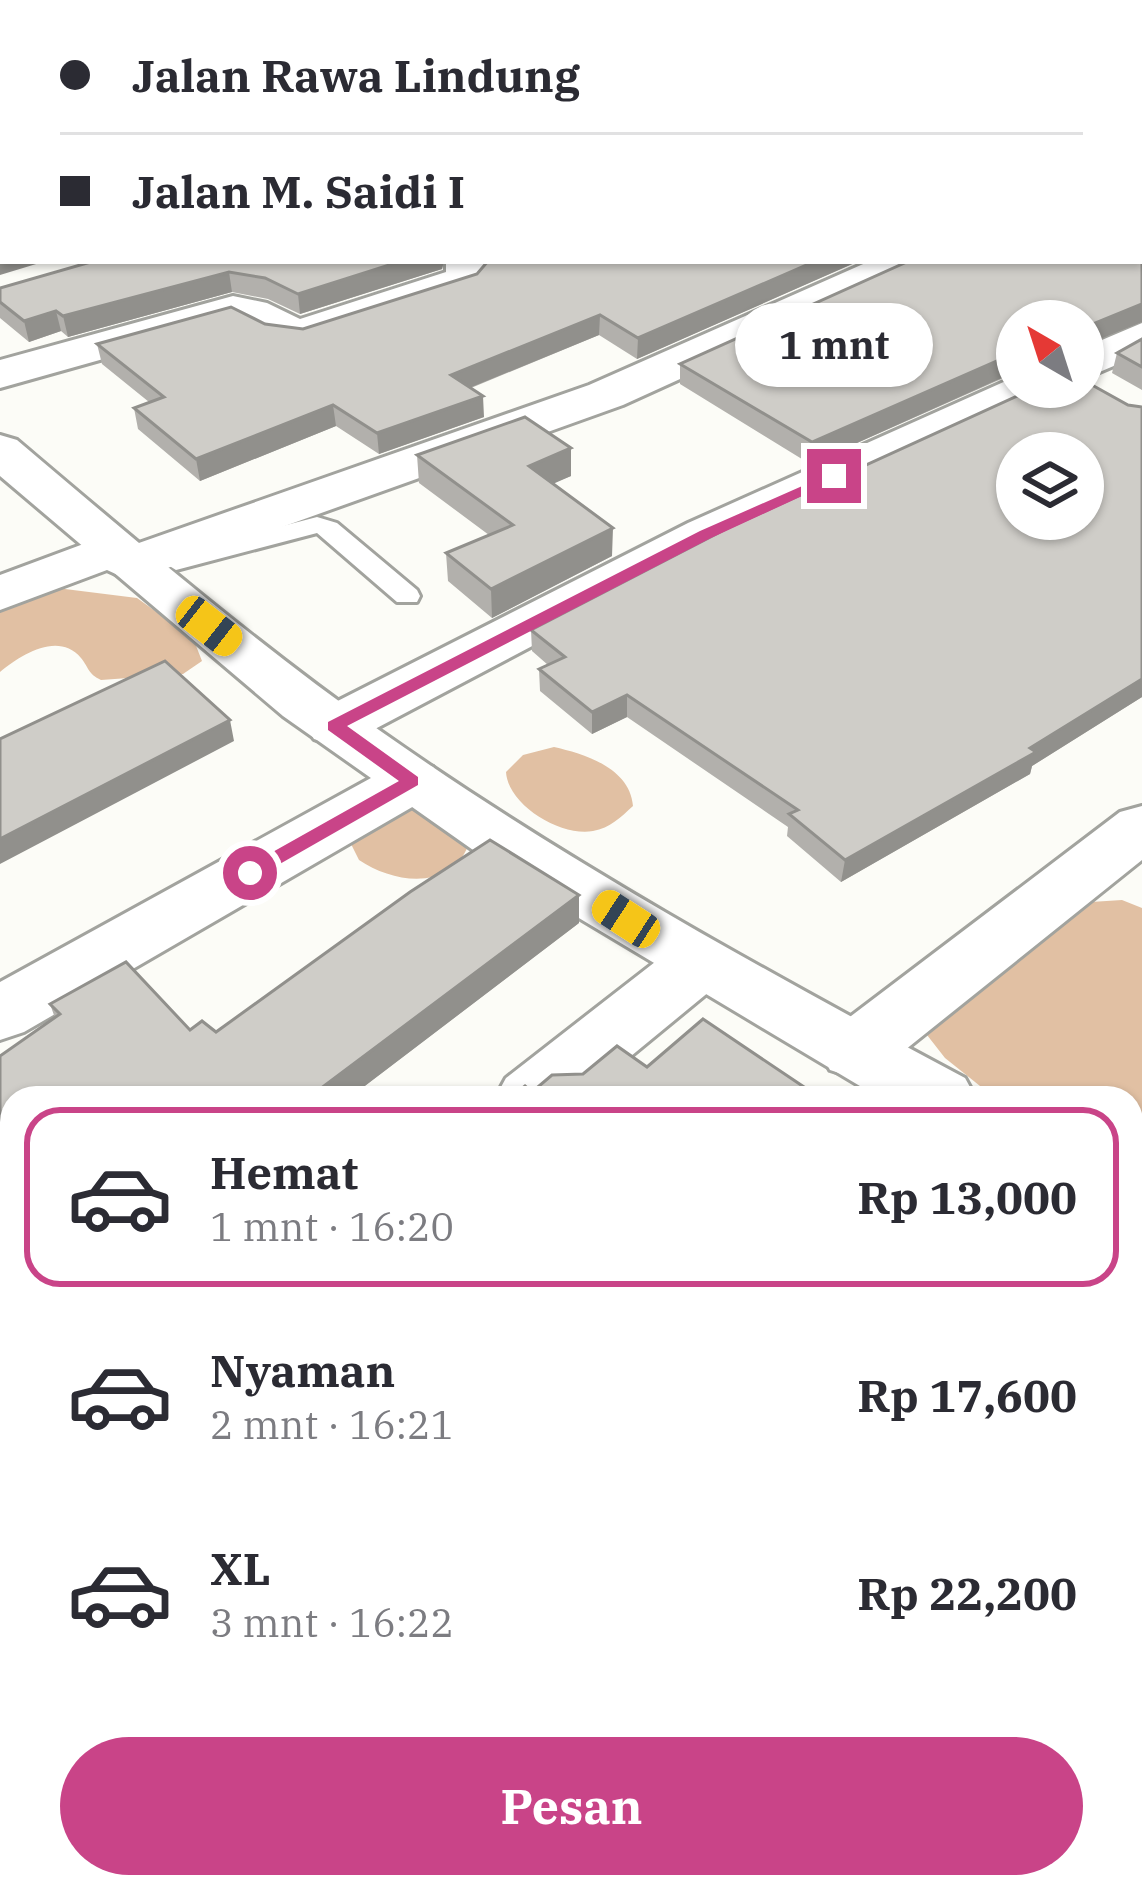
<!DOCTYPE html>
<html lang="id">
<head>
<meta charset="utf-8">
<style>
  :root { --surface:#fff; --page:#f2f2f3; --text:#2b2b33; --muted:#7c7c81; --line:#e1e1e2; --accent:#c94488 }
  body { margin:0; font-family:"IBM Plex Serif",serif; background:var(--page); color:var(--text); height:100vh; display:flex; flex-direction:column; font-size:45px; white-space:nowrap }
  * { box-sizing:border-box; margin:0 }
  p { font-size:39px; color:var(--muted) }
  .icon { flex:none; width:66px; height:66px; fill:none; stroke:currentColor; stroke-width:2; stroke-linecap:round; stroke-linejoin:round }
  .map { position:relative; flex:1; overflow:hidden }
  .panel { position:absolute; left:0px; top:1086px; width:1143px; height:813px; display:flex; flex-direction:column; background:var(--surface); border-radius:36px 36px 0 0; box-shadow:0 3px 9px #0004 }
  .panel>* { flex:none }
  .banner { position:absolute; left:0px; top:0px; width:1143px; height:264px; box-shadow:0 3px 9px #0004; display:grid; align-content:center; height:264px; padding:0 60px; background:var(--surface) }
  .needle { width:78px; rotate:321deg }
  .tools { position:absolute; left:996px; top:300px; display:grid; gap:24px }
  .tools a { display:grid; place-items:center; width:108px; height:108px; border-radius:50%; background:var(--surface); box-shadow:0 3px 9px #0004; font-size:60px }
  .end { position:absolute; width:54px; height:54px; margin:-27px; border:15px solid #c94488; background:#fff; box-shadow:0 0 0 6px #fff }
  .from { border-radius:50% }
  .bubble { position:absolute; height:84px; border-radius:42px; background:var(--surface); box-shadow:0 3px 9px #0004; font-size:39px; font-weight:700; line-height:84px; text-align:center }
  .car { position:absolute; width:36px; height:72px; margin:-36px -18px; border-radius:15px; box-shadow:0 0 9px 3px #0007; background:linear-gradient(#f5c518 24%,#345 0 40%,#f5c518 0 76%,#345 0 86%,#f5c518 0) }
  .banner b { display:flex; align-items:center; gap:42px; height:114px; font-size:45px }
  .banner b+b { border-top:3px solid var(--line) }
  .banner i { width:30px; height:30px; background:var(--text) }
  ul { padding:21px 0 0; list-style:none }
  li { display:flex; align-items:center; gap:36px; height:180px; margin:0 24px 18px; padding:0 36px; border:6px solid transparent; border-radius:36px }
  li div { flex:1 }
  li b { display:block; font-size:45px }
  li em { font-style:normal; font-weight:700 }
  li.active { border-color:var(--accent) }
  li>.icon { width:108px; height:108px; stroke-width:1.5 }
  .primary-button { display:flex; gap:24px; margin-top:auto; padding:24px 60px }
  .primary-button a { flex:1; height:138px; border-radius:72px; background:var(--accent); color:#fff; font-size:48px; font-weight:700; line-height:138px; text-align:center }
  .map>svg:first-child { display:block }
  .forest { fill:#e1c0a3 }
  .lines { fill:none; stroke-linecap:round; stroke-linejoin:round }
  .lane-casing { stroke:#a2a39e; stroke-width:6 }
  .street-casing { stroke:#a2a39e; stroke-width:6 }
  .secondary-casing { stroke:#a2a39e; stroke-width:6 }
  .primary-casing { stroke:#a2a39e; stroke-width:6 }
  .highway-casing { stroke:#a2a39e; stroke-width:6 }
  .lane { fill:#fff; fill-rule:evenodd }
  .street { fill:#fff; fill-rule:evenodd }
  .secondary { fill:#fff; fill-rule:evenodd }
  .primary { fill:#fff; fill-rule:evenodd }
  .highway { fill:#fff; fill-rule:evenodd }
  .wall { fill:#b2b0ac }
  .shaded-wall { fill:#91908c }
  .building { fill:#cfcdc8; stroke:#91908c; stroke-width:3; fill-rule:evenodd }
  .route { fill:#c94488 }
</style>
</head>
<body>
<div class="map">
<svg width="1142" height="1898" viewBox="0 0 1142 1898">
  <rect width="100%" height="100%" fill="#fcfcf7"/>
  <path class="forest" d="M49,587l88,11 56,40 9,23 -19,13 -82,6c-13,-6 -12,-12 -20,-22 -23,-27 -60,-3 -81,14v-67z
    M554,747c31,7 76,21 79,59 -12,11 -23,22 -40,25 -32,6 -85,-26 -87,-59l17,-17z
    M401,805l26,8 43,27c-15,51 -74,45 -111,20l-9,-18z
    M1122,900l20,8v241l-11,-5v-46h-136l-50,-40 -18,-23 1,-12 137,-112 26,-9z"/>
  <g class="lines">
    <g class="lane-casing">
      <path id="lane" d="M317,517l20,6 80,67 3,6 -3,6h-20l-80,-69 -141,37 -13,-8 4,-6z"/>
    </g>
    <g class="street-casing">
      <path id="street" d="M446,261h42l1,13 -13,16 -172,55 -36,-5 -33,-18 -235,66v-28l233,-64 34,7 33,16 146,-47z
        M870,261h45l2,4 -6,9 -288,131 -475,170 -19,5 -22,-10 -107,40v-35l113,-42 18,5 5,6 453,-159z
        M1142,323v31l-59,25v-31z
        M1017,376v11h36l-6,10 -323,148 -368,194 -21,6 -21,-6 -8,-13 8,-13 374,-190z
        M412,761l21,6 9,14 -9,14 -409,237 -24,8v-58l391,-215z
        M1142,806v54l-262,210 -25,8 -25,-8 -10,-19 10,-19 290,-220z
        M697,940l24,8 9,17 -9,17 -141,116h-85l11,-20 167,-130z"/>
    </g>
    <g class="secondary-casing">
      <path id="secondary" d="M0,435l17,5c118,100 236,201 362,290 186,131 386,241 586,348l11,20h-96l-363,-217 -234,-165 -283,-240z
        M1131,1172l11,4v64l-11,-4z"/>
    </g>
    <g class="primary-casing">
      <path id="primary" d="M976,0h44l2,3h-44z"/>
    </g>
    <g class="highway-casing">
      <path id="highway" d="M1056,0h45l2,3h-45z
        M1140,5h2v21h-2z"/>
    </g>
    <use href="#lane" class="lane"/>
    <use href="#street" class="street"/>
    <use href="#secondary" class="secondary"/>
    <use href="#primary" class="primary"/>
    <use href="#highway" class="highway"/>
  </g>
  <path class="wall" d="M1142,146v176l-59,24 -66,-25v51l-207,92 -130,-80v-20l229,-103z
    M95,261h349l-2,8 -142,45 -32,-15 -36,-7 -164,45 -7,-6 -32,11 -29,-24v-30z
    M488,261h371l-222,98 -38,-24 -128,53 13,29 -105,37 -43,-28 -136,55 -62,-52 -4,-21 15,-6 -47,-38 -5,-20 168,-20 38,5 174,-55z
    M1142,339v51l-30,-17 5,-20z
    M1128,405l14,2v290l-110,69 -2,8 -189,108 -54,-46 1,-9 -161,-110 -35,17 -52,-43 -1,-22 9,-4 -16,-14 -1,-21z
    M417,455l154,21 -18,7 59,73 -120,62 -44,-37 -2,-28 43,-18 -70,-52z
    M579,923l-230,175h-337v84l-12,-11v-115l55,-38 -5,-14 140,26 26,2z"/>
  <path class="shaded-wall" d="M3,253v8h43l-46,14v-21z
    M402,261h42l-2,8 -142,45 -2,-20z
    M816,261h43l-222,98 1,-21z
    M229,272l3,20 -164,45 -5,-21z
    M1142,304v18l-59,24v-18z
    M56,311l5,20 -32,11 -5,-21z
    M600,315l-1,20 -147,60 -1,-20z
    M1017,352l-2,20 -205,92 2,-22z
    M483,396l1,21 -105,37 -2,-21z
    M333,405l3,21 -136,55 -4,-22z
    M571,448v28l-41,18 -1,-28z
    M613,528l-1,28 -120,62 -1,-29z
    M1142,679v18l-110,69 -2,8 -189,108 4,-22z
    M627,695v22l-35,17v-22z
    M230,720l4,21 -234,123v-25z
    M579,895v28l-230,175h-41z
    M804,1087l-2,11h-10z"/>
  <path class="building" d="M0,0h897l8,3h-902v90l-3,-1z
    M1140,36l2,1v83h-2z
    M3,94v159l-3,1v-150z
    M1140,144l2,2v158l-59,24v34v-41h-66v31l-205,90 -132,-78 229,-103h231z
    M94,261h308l-104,33 -33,-16 -36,-6 -166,44 -7,-5 -32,10 -24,-19v-14z
    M488,261h328l-178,77 -38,-23 -149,60 32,21 -106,37 -44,-28 -137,54 -62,-51 30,-11 -67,-53 134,-37 34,17 38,5 174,-55z
    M1142,339v28l-25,-14z
    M1083,380l45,25 14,2v272l-112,69 6,4 -191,108 -56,-46 9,-4 -171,-115 -35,17 -53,-43 26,-12 -34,-27 197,-102 309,-141h46zM1017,453h66v66h-66z
    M525,417l46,31 -42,18 84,62 -122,61 -45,-36 67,-28 -96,-70z
    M165,661l65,59 -230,119v-100z
    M490,840l89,55 -271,203h-296v67l-12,-11v-98l60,-42 -10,-10 76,-42 64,68 12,-9 14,11 194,-140z
    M703,1019l101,68 -12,11h-282l15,-12 7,6 20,-17 31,-1 34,-28 30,21z
    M1131,1411l11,7v154l-11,18z"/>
  <path class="route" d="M834,472l5,7 -128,59 -364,188 71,51v8l-161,92h-13v-9l155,-87 -71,-51v-8l372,-191z"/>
</svg>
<div class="tools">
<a><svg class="needle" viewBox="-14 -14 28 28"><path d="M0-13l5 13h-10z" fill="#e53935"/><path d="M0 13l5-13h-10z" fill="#7c7c81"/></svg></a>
<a><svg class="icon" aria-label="layers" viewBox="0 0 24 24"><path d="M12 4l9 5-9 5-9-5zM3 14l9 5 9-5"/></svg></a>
</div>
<i class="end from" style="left:250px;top:873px"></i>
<i class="end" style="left:834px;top:476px"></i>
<div class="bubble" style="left:735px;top:303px;width:198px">1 mnt</div>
<i class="car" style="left:209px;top:626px;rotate:128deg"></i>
<i class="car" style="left:626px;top:919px;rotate:303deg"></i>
<div class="banner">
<b><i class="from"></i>Jalan Rawa Lindung</b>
<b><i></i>Jalan M. Saidi I</b>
</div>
<section class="panel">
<ul>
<li class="active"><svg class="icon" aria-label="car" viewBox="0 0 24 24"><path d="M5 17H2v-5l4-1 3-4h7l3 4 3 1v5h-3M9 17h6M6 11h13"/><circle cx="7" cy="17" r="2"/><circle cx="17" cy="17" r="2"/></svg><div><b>Hemat</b><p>1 mnt · 16:20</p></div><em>Rp 13,000</em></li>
<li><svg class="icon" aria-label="car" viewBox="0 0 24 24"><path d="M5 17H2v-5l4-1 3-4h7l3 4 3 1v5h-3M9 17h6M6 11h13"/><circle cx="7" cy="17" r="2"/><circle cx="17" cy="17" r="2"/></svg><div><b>Nyaman</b><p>2 mnt · 16:21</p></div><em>Rp 17,600</em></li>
<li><svg class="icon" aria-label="car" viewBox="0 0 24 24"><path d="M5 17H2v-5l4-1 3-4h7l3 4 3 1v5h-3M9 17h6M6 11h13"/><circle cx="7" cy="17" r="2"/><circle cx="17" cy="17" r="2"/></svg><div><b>XL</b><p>3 mnt · 16:22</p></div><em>Rp 22,200</em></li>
</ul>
<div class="primary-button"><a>Pesan</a></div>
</section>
</div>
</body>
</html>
